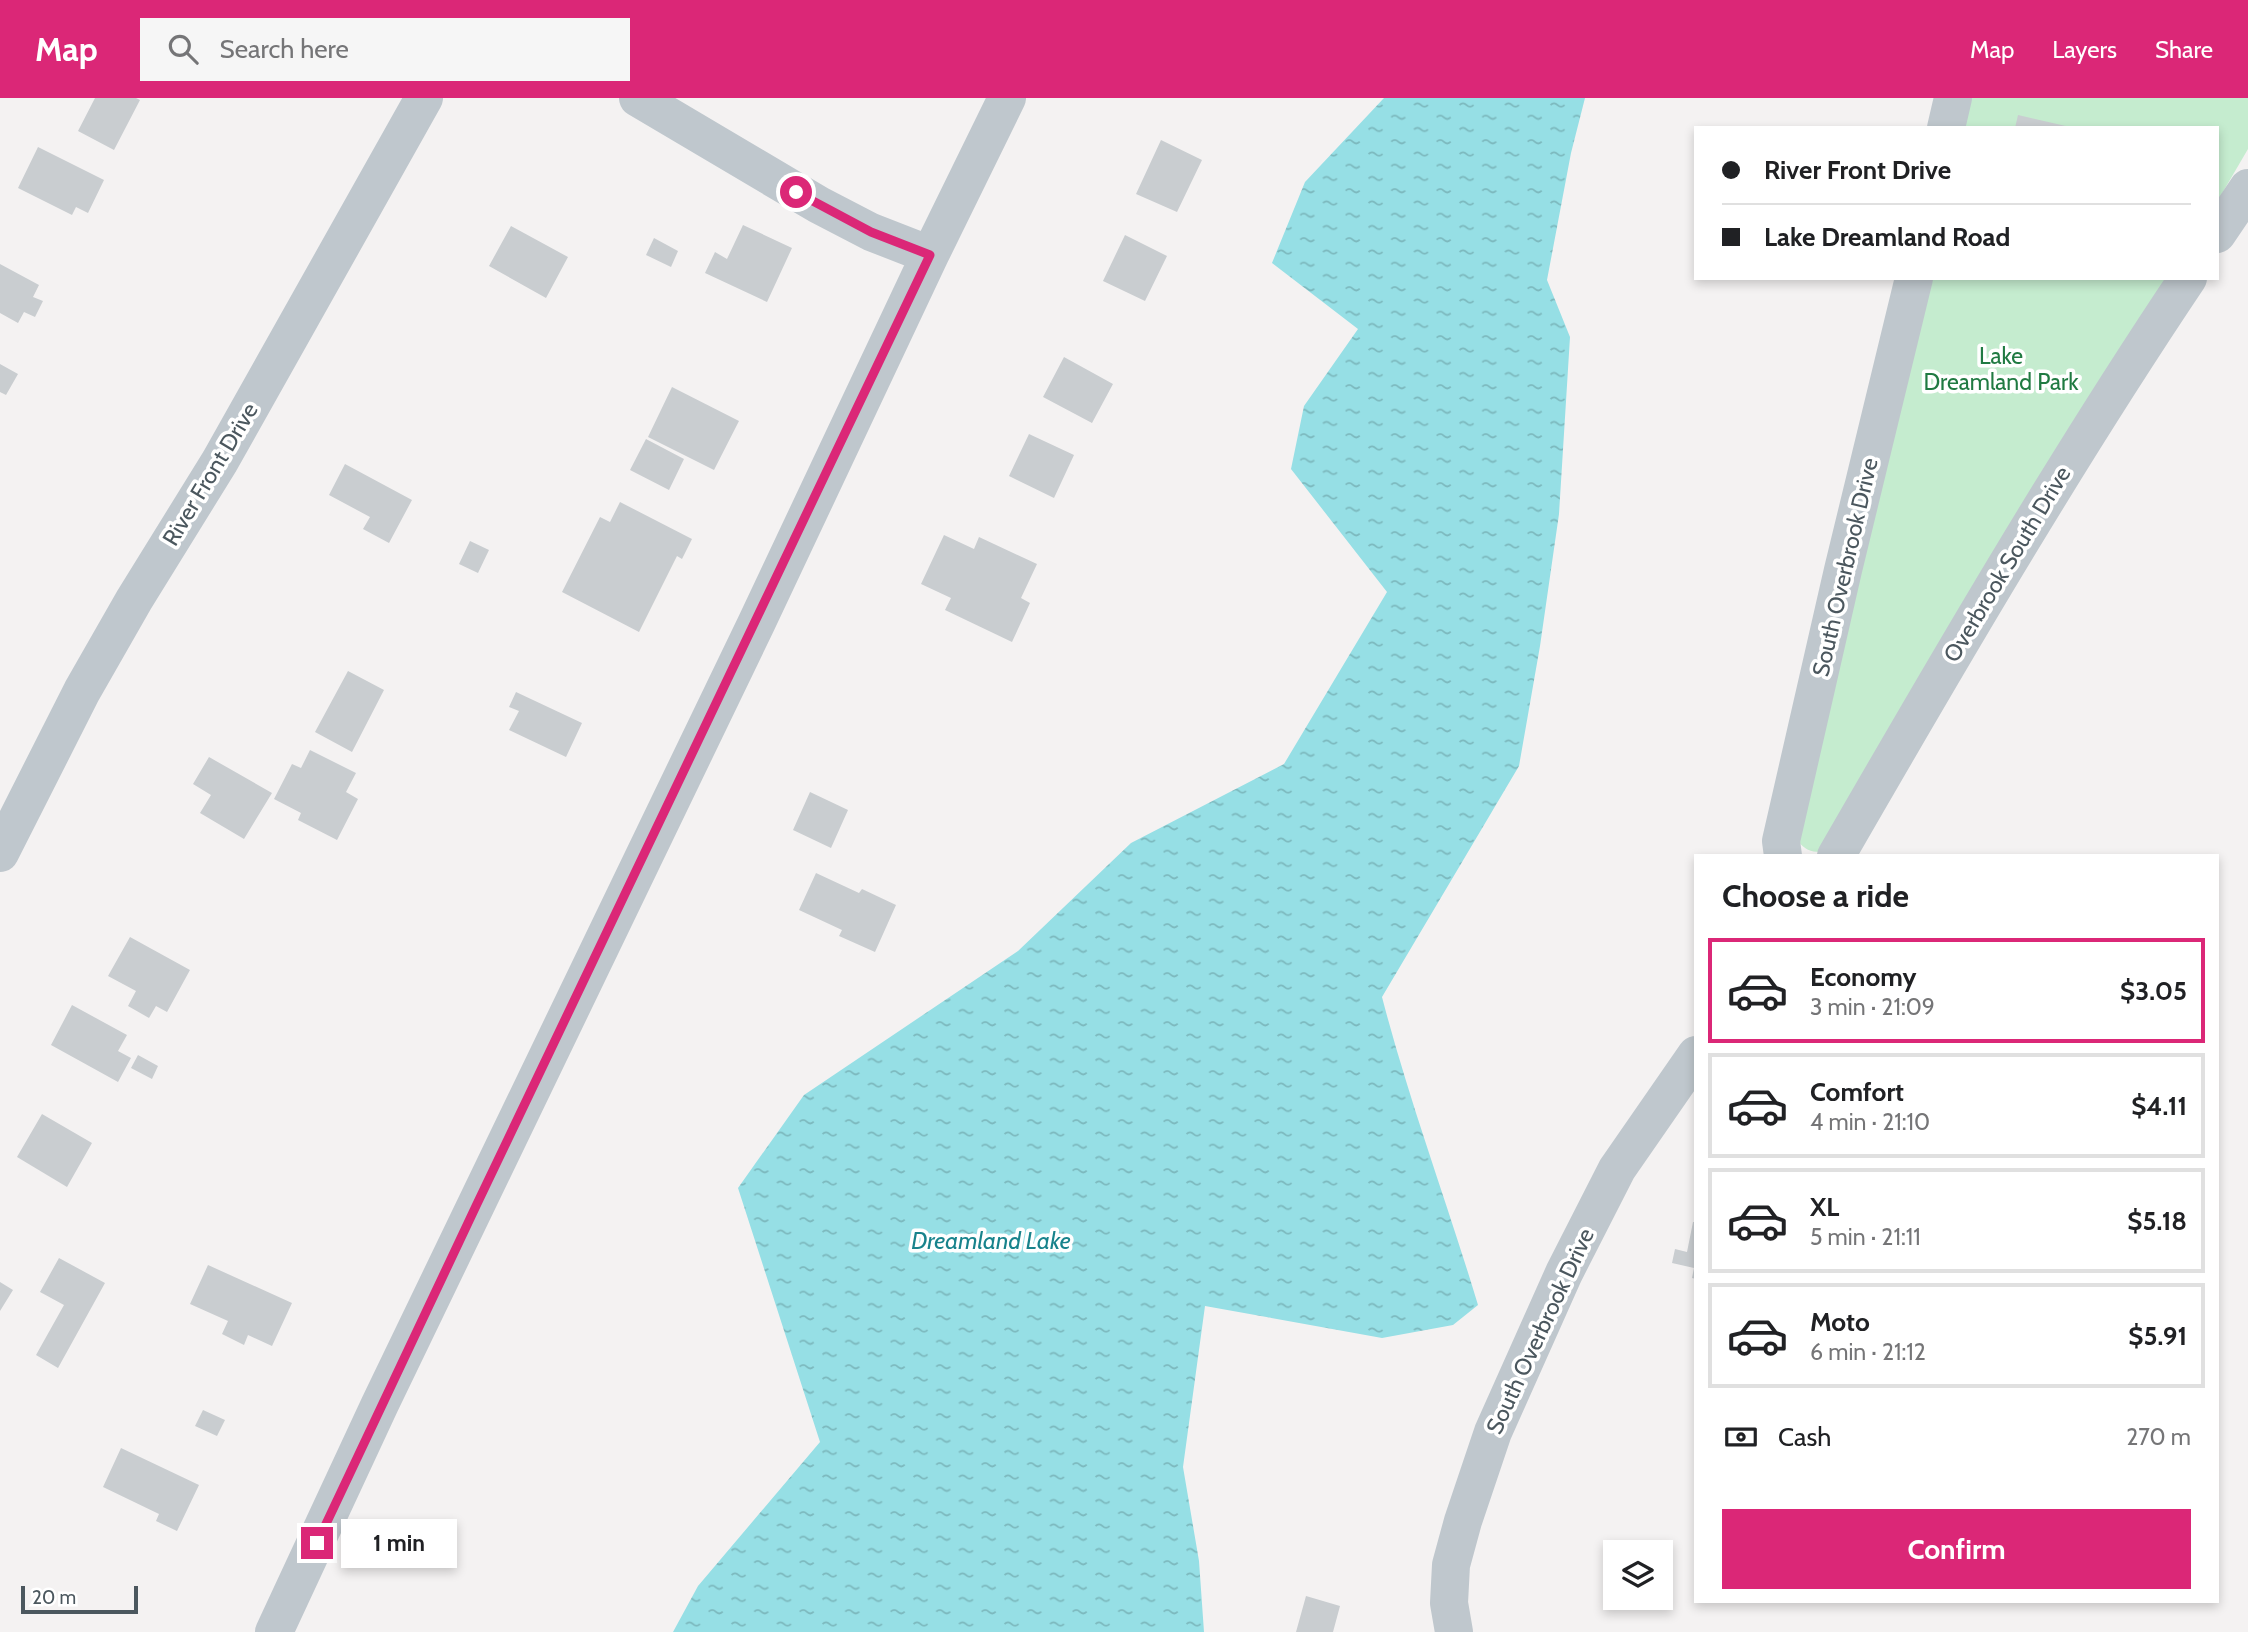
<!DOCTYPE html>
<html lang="en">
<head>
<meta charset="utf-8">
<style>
  :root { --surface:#fff; --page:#f6f6f6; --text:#202124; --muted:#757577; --line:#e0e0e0; --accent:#db2777 }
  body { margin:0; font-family:Cabin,sans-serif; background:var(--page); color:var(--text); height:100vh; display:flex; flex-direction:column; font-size:26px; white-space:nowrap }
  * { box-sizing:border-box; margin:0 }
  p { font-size:23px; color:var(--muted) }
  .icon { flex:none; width:38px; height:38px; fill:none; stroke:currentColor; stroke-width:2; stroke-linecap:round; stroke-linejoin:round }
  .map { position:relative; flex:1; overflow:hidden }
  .side { position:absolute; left:1694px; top:756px; width:525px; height:749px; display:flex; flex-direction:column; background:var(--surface); border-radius:0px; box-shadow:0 4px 10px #0003 }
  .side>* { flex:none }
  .hud { position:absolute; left:1694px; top:28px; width:525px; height:154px; border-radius:0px; box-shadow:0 4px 10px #0003; display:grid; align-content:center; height:154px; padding:0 28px; background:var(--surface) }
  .controls { position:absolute; left:1603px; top:1442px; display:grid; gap:14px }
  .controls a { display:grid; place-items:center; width:70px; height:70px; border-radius:0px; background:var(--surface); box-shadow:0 4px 10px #0003; font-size:35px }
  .scale { position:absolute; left:21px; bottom:18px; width:117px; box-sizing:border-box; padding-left:7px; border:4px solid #4b575e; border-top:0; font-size:19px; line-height:24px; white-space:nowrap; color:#4b575e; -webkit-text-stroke:5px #fff; paint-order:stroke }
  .end { position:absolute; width:32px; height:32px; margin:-16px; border:9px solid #db2777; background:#fff; box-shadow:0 0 0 4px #fff }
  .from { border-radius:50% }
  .bubble { position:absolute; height:49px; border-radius:0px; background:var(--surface); box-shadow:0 4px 10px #0003; font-size:23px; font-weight:800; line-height:49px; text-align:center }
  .hud b { display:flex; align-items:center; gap:24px; height:66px; font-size:26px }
  .hud b+b { border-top:2px solid var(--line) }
  .hud i { width:18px; height:18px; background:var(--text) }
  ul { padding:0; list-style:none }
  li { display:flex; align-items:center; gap:21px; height:105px; margin:0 14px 10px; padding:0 14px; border:4px solid var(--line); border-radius:0px }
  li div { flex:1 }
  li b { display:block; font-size:26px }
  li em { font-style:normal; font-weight:800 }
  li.selected { border-color:var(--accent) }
  li>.icon { width:63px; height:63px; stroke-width:1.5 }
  h2 { padding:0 28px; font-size:32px; line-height:84px }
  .pay { display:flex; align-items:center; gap:18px; height:77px; padding:0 28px; font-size:26px }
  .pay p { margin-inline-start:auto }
  .primary-button { display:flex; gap:14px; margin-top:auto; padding:14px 28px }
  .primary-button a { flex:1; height:80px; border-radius:0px; background:var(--accent); color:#fff; font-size:28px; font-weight:800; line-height:80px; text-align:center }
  header { display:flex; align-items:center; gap:42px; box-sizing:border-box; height:98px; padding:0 35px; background:var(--accent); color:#fff }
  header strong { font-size:33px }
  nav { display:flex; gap:38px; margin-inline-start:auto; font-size:24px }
  .search { width:490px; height:63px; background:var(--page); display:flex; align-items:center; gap:18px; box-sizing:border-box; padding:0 24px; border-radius:0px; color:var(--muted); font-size:26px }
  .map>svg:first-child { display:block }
  .park { fill:#c5eccf }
  .water { fill:url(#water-ripples) }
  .building { fill:#c9cdd0 }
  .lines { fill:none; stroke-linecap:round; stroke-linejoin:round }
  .minor { stroke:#bfc7cd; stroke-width:38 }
  .route { stroke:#db2777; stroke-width:9 }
  .labels { text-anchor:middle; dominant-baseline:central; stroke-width:7; stroke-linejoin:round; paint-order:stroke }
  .park-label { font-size:23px; fill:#207a42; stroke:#fff }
  .street-label { font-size:23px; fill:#4b575e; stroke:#fff }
  .water-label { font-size:24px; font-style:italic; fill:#18838c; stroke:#fff }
</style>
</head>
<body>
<header>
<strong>Map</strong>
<div class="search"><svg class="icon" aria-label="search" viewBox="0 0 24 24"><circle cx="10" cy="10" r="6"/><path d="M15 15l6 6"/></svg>Search here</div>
<nav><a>Map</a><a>Layers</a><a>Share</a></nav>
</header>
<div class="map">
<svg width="2248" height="1534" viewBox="0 0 2248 1534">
  <defs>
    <pattern id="water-ripples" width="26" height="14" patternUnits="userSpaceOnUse" patternTransform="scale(1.75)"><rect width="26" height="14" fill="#96dfe5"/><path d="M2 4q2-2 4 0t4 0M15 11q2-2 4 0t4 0" fill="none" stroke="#7cb8bd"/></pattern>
  </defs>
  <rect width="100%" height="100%" fill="#f4f2f2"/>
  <path class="park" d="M1969,0h279v51l-31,53v-74h-254z
    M1929,180h241l-350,574c-9,0 -16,-3 -21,-10z"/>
  <path class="water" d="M1384,0h201l-14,55 -24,127 23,57 -11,177 -19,132 -21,120 -137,231c27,104 65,205 96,308l-25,20 -71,13 -177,-32 -22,161 16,94 5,71h-531l25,-46 122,-144 -82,-254 66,-93 214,-144 113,-108 153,-79 103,-172 -96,-123 13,-63 54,-77 -86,-66 33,-81z"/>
  <path class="building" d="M95,0h41l4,2 -26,50 -36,-19z
    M2018,17l52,12v1h-55z
    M1161,42l41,20 -25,52 -41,-18z
    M38,49l66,33 -16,33 -12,-6 -4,8 -54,-27z
    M743,127l49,23 -25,54 -62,-29 10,-21 12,7z
    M511,128l57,31 -22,41 -57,-32z
    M1125,137l42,21 -22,45 -42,-20z
    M654,140l24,13 -7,16 -25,-12z
    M0,166l39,21 -6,12 10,4 -8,16 -11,-5 -6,11 -18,-10z
    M1064,259l49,27 -21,39 -49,-26z
    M0,266l18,10 -12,21 -6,-3z
    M672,289l67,34 -25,49 -66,-33z
    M1029,336l45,21 -20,43 -45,-22z
    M646,341l38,20 -15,31 -39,-20z
    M345,366l67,36 -23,43 -26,-14 7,-12 -41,-22z
    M620,404l72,37 -10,20 -5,-3 -38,76 -77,-40 38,-75 10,5z
    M944,437l30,14 5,-12 58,27 -16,34 9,5 -18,39 -67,-32 6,-12 -30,-14z
    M470,443l19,9 -11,23 -19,-9z
    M348,573l36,19 -32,62 -37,-20z
    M516,594l66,31 -16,34 -57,-27 10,-19 -10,-4z
    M310,652l46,23 -10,19 12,7 -21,41 -39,-20 3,-7 -27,-14 18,-35 9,4z
    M209,659l63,36 -28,46 -44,-26 11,-18 -18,-11z
    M810,694l38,18 -17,38 -38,-18z
    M816,775l43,20 3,-4 34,16 -21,47 -36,-16 3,-6 -43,-20z
    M130,839l60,33 -23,42 -11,-6 -7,12 -21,-12 8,-15 -28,-15z
    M72,907l55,30 -9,16 13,7 -13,24 -67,-37z
    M138,957l20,11 -6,13 -21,-11z
    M42,1016l50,29 -25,44 -50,-30z
    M1693,1124h3v57l-4,-1 2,-10 -22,-5 3,-14 12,3z
    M59,1160l46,25 -47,85 -22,-13 28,-50 -24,-13z
    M208,1167l84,38 -20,43 -24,-11 -4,10 -22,-11 6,-13 -38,-17z
    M0,1184l13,8 -13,21z
    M203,1312l22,10 -8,16 -22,-10z
    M121,1350l78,37 -22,46 -21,-10 3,-7 -56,-27z
    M1306,1498l34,10 -7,26h-37z"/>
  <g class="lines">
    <path class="minor" d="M638,0l181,107 52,27 59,23
      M1946,30l7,-30
      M2217,136l31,-46
      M0,755l82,-162 52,-91 86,-139 204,-363
      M1783,758l-2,-15 62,-271 71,-292
      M1836,758c113,-196 226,-390 352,-578
      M274,1534l106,-228 376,-780 174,-369 77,-157
      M1454,1534l-5,-29 2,-38 12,-44 30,-89 71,-159 53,-104 79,-114"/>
  </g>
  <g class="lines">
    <path class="route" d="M317,1445c201,-431 411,-858 613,-1288l-59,-23 -75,-40"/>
  </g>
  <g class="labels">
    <g class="park-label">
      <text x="2001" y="258">Lake<tspan x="2001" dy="26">Dreamland Park</tspan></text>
    </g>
    <g class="street-label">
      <text transform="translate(210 376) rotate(-59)">River Front Drive</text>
      <text transform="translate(2007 466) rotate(-59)">Overbrook South Drive</text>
      <text transform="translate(1845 469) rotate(-77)">South Overbrook Drive</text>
      <text transform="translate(1540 1233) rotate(-65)">South Overbrook Drive</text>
    </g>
    <g class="water-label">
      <text x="991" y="1142">Dreamland Lake</text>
    </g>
  </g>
</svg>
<div class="controls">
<a><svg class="icon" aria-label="layers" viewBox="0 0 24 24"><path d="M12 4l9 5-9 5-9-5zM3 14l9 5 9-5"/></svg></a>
</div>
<div class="scale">20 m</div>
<i class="end from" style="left:796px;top:94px"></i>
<i class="end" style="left:317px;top:1445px"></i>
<div class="bubble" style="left:341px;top:1421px;width:116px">1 min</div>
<div class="hud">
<b><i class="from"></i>River Front Drive</b>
<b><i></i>Lake Dreamland Road</b>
</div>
<section class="side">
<h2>Choose a ride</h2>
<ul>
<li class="selected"><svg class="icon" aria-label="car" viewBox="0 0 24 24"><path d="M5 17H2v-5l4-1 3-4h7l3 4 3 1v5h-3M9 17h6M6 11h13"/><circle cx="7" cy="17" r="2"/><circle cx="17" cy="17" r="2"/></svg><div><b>Economy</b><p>3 min · 21:09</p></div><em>$3.05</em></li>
<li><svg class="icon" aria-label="car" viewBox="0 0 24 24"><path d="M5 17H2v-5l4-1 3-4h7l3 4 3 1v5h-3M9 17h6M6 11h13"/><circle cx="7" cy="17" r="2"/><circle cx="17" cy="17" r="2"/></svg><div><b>Comfort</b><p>4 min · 21:10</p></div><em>$4.11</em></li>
<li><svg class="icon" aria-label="car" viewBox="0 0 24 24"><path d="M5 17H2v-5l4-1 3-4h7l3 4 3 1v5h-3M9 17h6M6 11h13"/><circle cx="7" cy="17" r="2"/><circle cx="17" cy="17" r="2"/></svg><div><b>XL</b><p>5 min · 21:11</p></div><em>$5.18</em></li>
<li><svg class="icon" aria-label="car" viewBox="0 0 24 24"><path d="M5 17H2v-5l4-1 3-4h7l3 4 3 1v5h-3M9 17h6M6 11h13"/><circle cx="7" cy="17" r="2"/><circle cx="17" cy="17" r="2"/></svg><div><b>Moto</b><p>6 min · 21:12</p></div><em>$5.91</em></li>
</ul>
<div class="pay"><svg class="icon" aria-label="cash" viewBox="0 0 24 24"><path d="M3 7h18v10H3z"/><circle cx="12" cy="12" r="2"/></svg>Cash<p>270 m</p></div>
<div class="primary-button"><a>Confirm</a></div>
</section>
</div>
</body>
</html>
